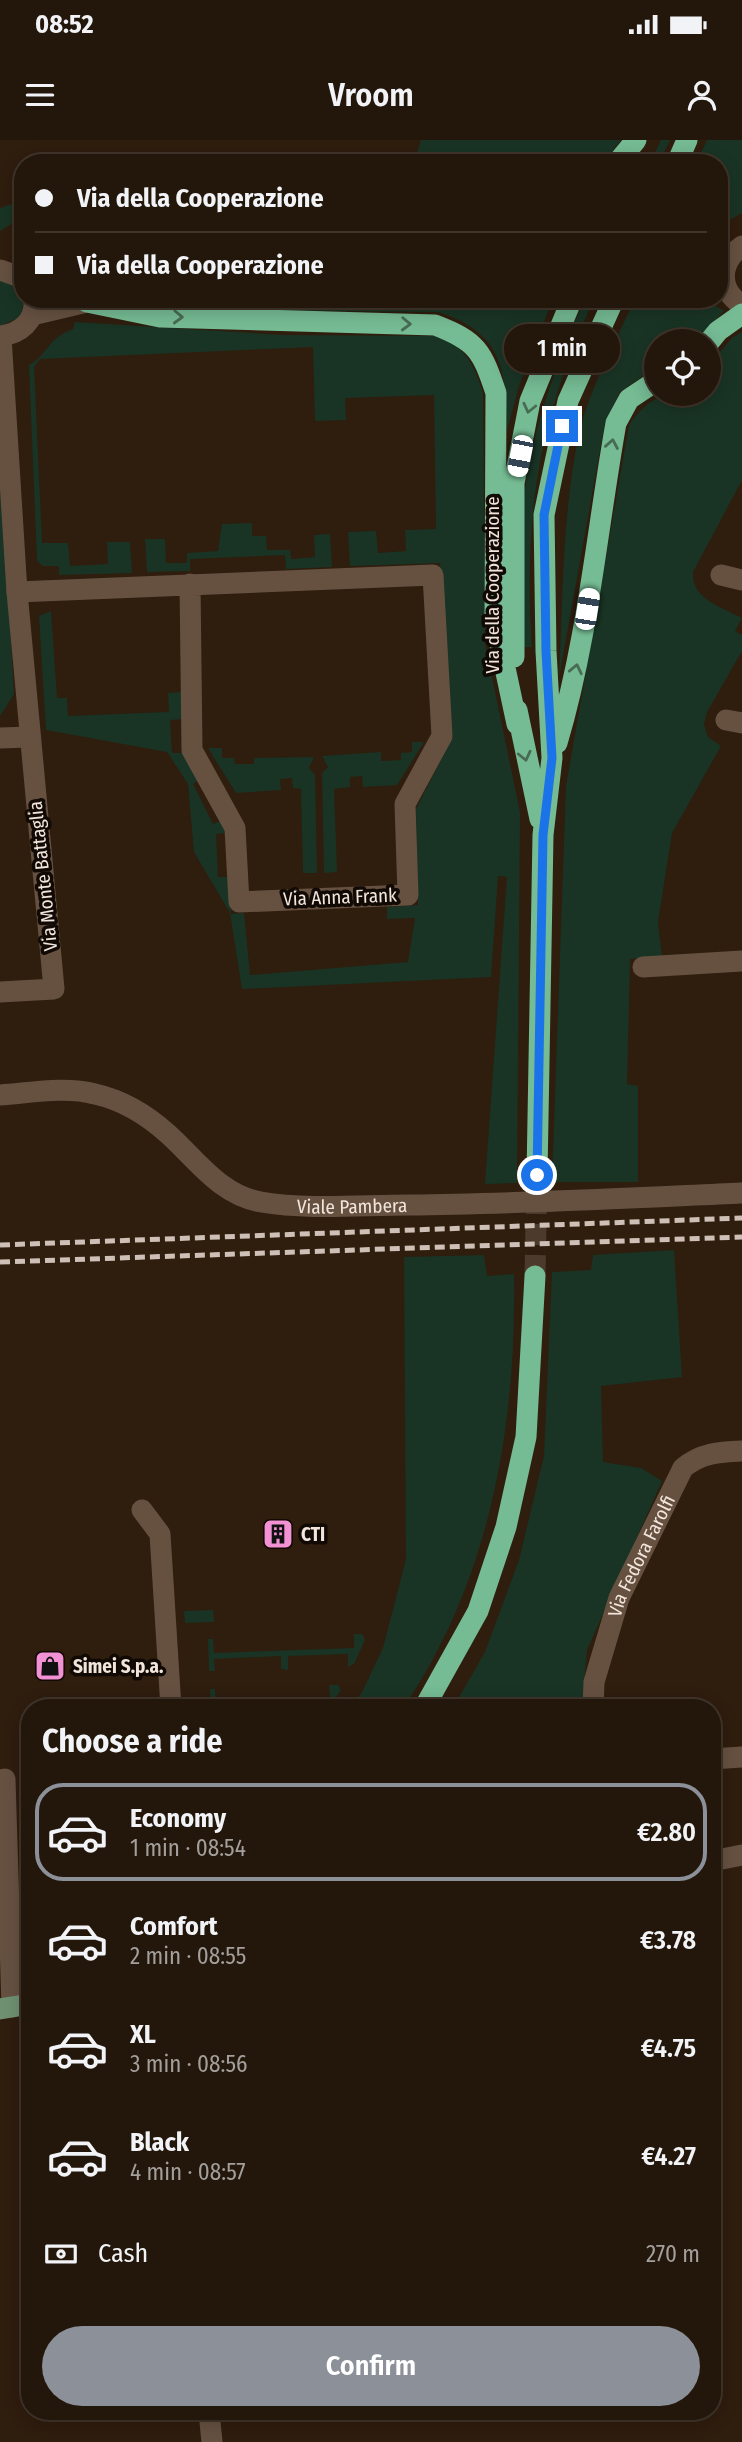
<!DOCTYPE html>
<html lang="en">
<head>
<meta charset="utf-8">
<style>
  :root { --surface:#23160a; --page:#2f2318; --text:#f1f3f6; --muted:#a39f9c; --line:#40352b; --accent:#8c9099 }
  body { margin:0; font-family:"Fira Sans Condensed",sans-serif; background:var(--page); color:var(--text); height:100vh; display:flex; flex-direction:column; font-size:26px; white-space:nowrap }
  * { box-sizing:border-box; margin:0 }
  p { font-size:23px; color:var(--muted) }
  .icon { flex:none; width:38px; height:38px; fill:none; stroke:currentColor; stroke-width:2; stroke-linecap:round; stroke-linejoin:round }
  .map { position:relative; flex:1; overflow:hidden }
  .panel { position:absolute; left:21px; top:1559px; width:700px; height:721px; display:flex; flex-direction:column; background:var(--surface); border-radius:28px; box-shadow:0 4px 18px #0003,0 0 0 2px var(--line) }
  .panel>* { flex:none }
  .hud { position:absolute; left:14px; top:14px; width:714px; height:154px; border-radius:28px; box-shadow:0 4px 18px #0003,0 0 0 2px var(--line); display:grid; align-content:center; height:154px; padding:0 21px; background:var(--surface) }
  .controls { position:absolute; left:644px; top:189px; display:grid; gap:14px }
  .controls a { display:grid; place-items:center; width:77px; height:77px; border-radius:50%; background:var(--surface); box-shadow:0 4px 18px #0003,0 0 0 2px var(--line); font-size:35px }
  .end { position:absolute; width:32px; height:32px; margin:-16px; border:9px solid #1a73e8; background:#fff; box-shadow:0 0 0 4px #fff }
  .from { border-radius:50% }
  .bubble { position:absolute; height:49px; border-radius:24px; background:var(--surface); box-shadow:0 4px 18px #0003,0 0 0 2px var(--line); font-size:23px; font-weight:600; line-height:49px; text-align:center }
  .car { position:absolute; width:21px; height:42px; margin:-21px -10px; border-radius:9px; box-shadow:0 0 5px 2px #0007; background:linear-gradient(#fff 24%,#345 0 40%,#fff 0 76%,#345 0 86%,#fff 0) }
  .hud b { display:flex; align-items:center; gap:24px; height:66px; font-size:26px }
  .hud b+b { border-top:2px solid var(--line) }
  .hud i { width:18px; height:18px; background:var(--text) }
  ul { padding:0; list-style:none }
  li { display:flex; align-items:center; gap:21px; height:98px; margin:0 14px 10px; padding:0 7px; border:4px solid transparent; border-radius:28px }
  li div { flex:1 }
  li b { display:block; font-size:26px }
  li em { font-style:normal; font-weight:600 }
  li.on { border-color:var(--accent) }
  li>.icon { width:63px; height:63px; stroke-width:1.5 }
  h2 { padding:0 21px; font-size:32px; line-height:84px }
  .pay { display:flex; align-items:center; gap:18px; height:77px; padding:0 21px; font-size:26px }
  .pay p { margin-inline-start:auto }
  .primary-button { display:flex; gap:14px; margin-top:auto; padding:14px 21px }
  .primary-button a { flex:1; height:80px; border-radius:42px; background:var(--accent); color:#fff; font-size:28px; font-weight:600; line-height:80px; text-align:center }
  .status { display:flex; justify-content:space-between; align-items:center; height:49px; padding:0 35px; background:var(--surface); direction:ltr }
  .status svg { height:19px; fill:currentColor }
  header { display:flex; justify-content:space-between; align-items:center; height:91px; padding:0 21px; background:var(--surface); font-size:32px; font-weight:600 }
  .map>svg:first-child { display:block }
  .green { fill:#193424 }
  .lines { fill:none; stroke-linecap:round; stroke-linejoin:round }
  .highway-tunnel { stroke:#4c3b2d; stroke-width:21; stroke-dasharray:21 10; stroke-linecap:butt }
  .minor { stroke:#665141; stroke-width:21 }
  .major { stroke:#6f9172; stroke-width:21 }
  .highway { stroke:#75bb93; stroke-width:21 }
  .rail { stroke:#cec0b6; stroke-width:5; stroke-dasharray:10 5; stroke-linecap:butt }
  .oneway { stroke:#486b53 }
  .route { stroke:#1a73e8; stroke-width:9 }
  .labels { text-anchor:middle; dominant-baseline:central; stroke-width:7; stroke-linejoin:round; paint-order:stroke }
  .street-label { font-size:19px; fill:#f2e5dc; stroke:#110904 }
  .poi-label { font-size:19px; font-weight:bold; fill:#f2e5dc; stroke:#110904; text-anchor:start }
</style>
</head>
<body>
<div class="status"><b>08:52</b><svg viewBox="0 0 49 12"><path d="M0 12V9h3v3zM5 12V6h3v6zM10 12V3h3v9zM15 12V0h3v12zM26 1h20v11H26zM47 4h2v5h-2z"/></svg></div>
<header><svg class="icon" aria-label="menu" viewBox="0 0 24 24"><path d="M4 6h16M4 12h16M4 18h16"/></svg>Vroom<svg class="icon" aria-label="person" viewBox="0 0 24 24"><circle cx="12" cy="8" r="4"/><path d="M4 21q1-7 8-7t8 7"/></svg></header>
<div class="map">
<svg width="742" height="2302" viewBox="0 0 742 2302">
  <rect width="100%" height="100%" fill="#2f1d0e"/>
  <path class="green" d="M421,0h200l-18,23h-189z
    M661,0h9l-11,23h-9z
    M707,0h35v73l-16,9 -7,9v-68h-23z
    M12,64h11l-5,16 -18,11v-23z
    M0,140l19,8 5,15 -4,14 -20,9z
    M585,159h9c-55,119 -71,217 -62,348h-8c0,-46 -6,-97 -1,-144 9,-71 32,-139 62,-204z
    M650,159l56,1 18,11 -29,30h-39v26l-36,25 -15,30 -46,256c4,-81 3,-164 20,-244 11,-46 35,-90 55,-133z
    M521,160l1,5 29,-1 -32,82 -12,45c-1,-62 -4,-98 -69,-119l-192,-2z
    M75,182l207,13 160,1c25,14 33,31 41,57l2,250 35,169 -3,371 -32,1 22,-307 -9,-1 -7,101 -249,12 -12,-76 -36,-61 -6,-68 -21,-32 -121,-22 -7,-114 12,-5 6,87h10l1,18 101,-4 -1,-19 14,-1 1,27 -13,1 2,33h14l16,26 -9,5 20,40 10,-4 3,13 -10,1 2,43h10l3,37 13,-1 6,62 158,-13 7,-44 -28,1v-12l31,-2 -2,-96 35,-69 -11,-177 -90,3 -2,-34 28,-1 2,22 28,-2 -1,-21 31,-1 -2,-134 -89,3 1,22 -31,1 -2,-74 -273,12 -6,8 8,176h26l2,23 38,-2 -1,-22h23l2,31 -73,2v-9h-16l-6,-5 -8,-196c21,-12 17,-26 44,-36z
    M742,192v148l-49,92c-2,27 29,35 49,46l-7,13 7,4v16l-35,61 -3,12 4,13 13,9 -49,87 -14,89 4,35 -32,2 -3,125 11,2v96h-86l14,-396 63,-361c25,-35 40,-31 80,-31v-30l24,-27z
    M0,304l14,250 -14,22z
    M252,383v13h14l1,14h23l1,9 24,-2 -1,-22 16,-1 2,33 -46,2 -1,-14 -95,4v12l-43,1 -2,-33h20l1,24h21v-10l31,-2 4,-27z
    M412,602h12l-27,43 -34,2 -1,-11 -12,1v10l-16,2 3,83 -13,1 -2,-100 6,-6 -6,-11 59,-4v9l20,-1v-7l11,-1z
    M208,608h14v10h12l1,6h19v-6l60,-1 -5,11 6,7 2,98h-14l-2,-84 -8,-1 -1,-10 -12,1 1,11 -45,3z
    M674,1110l8,127 -81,9 2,76 38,6 21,13 -75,169 -5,58h-129l32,-56 34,-92 25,-104 8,-184 39,-2 2,-15z
    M484,1115l3,21 27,-2c3,150 -24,308 -111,434h-55l13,-14 22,-46 23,-89 -2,-302z
    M213,1470l1,12 -29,1 -1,-12z
    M354,1494h8l3,6 -11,24 -6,3v-13l-60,2v14l-7,-1v-13l-67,3 1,12h-6l-1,-32h5l1,14 140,-5z
    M329,1545h9l3,5 -13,18h-10v-4l-107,4 -1,-19h5l1,14 114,-5z"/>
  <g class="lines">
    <path class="highway-tunnel" d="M535,1136l2,-101"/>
    <g class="minor">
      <path d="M742,106c-23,16 -24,44 0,59"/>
      <path d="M0,130l23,8"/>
      <path d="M32,175l55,-13 96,-3"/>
      <path d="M0,196c20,-2 36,-15 34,-37"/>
      <path d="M721,435l21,5"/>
      <path d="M17,452l416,-17 9,161 -37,68 3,91 -169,7 -4,-74 -43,-78 -2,-166"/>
      <path d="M726,580l16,3"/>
      <path d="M0,598l29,-1"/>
      <path d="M643,827l99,-6"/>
      <path d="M0,852l54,-3 -37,-397 -16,-255"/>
      <path id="s1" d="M0,955c30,-2 65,-9 95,-1 27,6 53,22 73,40 29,26 52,61 93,68 47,8 100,3 148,3 111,-1 222,-7 333,-12"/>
      <path d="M142,1370l18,24 11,174"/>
      <path id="s2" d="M593,1568l1,-26 25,-84 64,-130c18,-15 36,-16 59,-17"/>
      <path d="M712,1619l30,-2"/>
      <path d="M0,1640l5,-1 7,228"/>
      <path d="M712,1721l30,-6"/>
      <path d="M209,2272l3,30"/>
    </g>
    <path class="major" d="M0,1869l30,-5"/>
    <path class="highway" d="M617,23l19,-23
      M677,23l10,-23
      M87,162l73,15 275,8c42,16 47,26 61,68l-1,228 22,103
      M709,202l9,-11 24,-17
      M514,517v-174l16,-82 42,-102
      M517,570l23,109
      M557,603c31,-104 40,-213 59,-320l13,-24 27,-18
      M537,1035l6,-340 9,-77 -6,-107 -2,-136 24,-114 46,-102
      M424,1568l54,-97 28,-84 20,-90 9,-161"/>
    <path class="rail" d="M0,1105l742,-27
      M0,1122l742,-25"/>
  </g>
  <defs><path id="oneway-chevron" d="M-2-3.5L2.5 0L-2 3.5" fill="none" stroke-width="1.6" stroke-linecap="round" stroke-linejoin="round" transform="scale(1.75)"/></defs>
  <g class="oneway">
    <use href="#oneway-chevron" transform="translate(178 177) rotate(2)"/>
    <use href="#oneway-chevron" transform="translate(406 184) rotate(2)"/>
    <use href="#oneway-chevron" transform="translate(529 268) rotate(103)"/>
    <use href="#oneway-chevron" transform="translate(612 304) rotate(-80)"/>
    <use href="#oneway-chevron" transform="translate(576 529) rotate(-78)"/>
    <use href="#oneway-chevron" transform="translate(525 616) rotate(77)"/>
  </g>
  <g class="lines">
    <path class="route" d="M537,1035l6,-340 9,-77 -6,-107 -2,-136 18,-89"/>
  </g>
  <defs>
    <g id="building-square" transform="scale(1.575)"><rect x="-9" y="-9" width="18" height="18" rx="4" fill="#f391d5" stroke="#110904"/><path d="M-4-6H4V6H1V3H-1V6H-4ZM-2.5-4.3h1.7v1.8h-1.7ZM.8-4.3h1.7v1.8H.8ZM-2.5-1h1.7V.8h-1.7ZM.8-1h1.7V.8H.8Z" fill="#111"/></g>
    <g id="shop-square" transform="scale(1.575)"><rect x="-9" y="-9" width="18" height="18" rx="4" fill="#f391d5" stroke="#110904"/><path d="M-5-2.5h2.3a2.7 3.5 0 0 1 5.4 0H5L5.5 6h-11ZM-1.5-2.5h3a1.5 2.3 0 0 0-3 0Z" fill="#111"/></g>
  </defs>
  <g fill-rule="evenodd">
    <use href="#building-square" x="278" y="1394"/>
    <use href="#shop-square" x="50" y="1526"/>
  </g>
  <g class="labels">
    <g class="street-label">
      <text transform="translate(492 445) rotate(-90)">Via della Cooperazione</text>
      <text transform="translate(43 736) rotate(-96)">Via Monte Battaglia</text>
      <text transform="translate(340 757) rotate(-2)">Via Anna Frank</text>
      <text stroke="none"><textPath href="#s1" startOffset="388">Viale Pambera</textPath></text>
      <text stroke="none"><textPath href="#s2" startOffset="161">Via Fedora Farolfi</textPath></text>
    </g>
    <g class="poi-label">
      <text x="301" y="1394">CTI</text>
      <text x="73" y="1526">Simei S.p.a.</text>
    </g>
  </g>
</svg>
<div class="controls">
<a><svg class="icon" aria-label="locate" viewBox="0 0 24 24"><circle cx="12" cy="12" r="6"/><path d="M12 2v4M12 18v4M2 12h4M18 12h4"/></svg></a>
</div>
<i class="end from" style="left:537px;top:1035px"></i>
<i class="end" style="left:562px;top:286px"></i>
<div class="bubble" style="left:504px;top:184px;width:116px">1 min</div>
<i class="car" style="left:520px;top:316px;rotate:191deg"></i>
<i class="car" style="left:587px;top:469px;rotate:9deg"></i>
<div class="hud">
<b><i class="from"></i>Via della Cooperazione</b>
<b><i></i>Via della Cooperazione</b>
</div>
<section class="panel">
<h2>Choose a ride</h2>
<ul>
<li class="on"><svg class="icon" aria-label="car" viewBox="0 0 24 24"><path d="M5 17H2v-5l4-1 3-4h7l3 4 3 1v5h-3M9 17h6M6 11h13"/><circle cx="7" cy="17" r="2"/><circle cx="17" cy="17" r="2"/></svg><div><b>Economy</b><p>1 min · 08:54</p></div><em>€2.80</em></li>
<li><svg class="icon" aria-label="car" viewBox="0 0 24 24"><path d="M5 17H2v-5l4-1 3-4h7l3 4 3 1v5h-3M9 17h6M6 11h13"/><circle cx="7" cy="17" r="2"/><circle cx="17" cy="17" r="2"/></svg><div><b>Comfort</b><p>2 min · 08:55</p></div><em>€3.78</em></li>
<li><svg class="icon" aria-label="car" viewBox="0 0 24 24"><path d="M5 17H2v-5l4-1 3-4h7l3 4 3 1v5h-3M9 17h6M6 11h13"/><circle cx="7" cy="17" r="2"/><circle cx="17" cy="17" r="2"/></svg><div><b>XL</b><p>3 min · 08:56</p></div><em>€4.75</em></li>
<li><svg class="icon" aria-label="car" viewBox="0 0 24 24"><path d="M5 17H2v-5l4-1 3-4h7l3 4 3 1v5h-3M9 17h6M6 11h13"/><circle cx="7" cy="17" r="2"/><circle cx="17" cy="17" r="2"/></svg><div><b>Black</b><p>4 min · 08:57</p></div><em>€4.27</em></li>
</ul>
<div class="pay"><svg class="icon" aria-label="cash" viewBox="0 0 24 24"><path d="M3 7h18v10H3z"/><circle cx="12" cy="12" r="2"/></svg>Cash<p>270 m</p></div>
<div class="primary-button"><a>Confirm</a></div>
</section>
</div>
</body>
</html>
